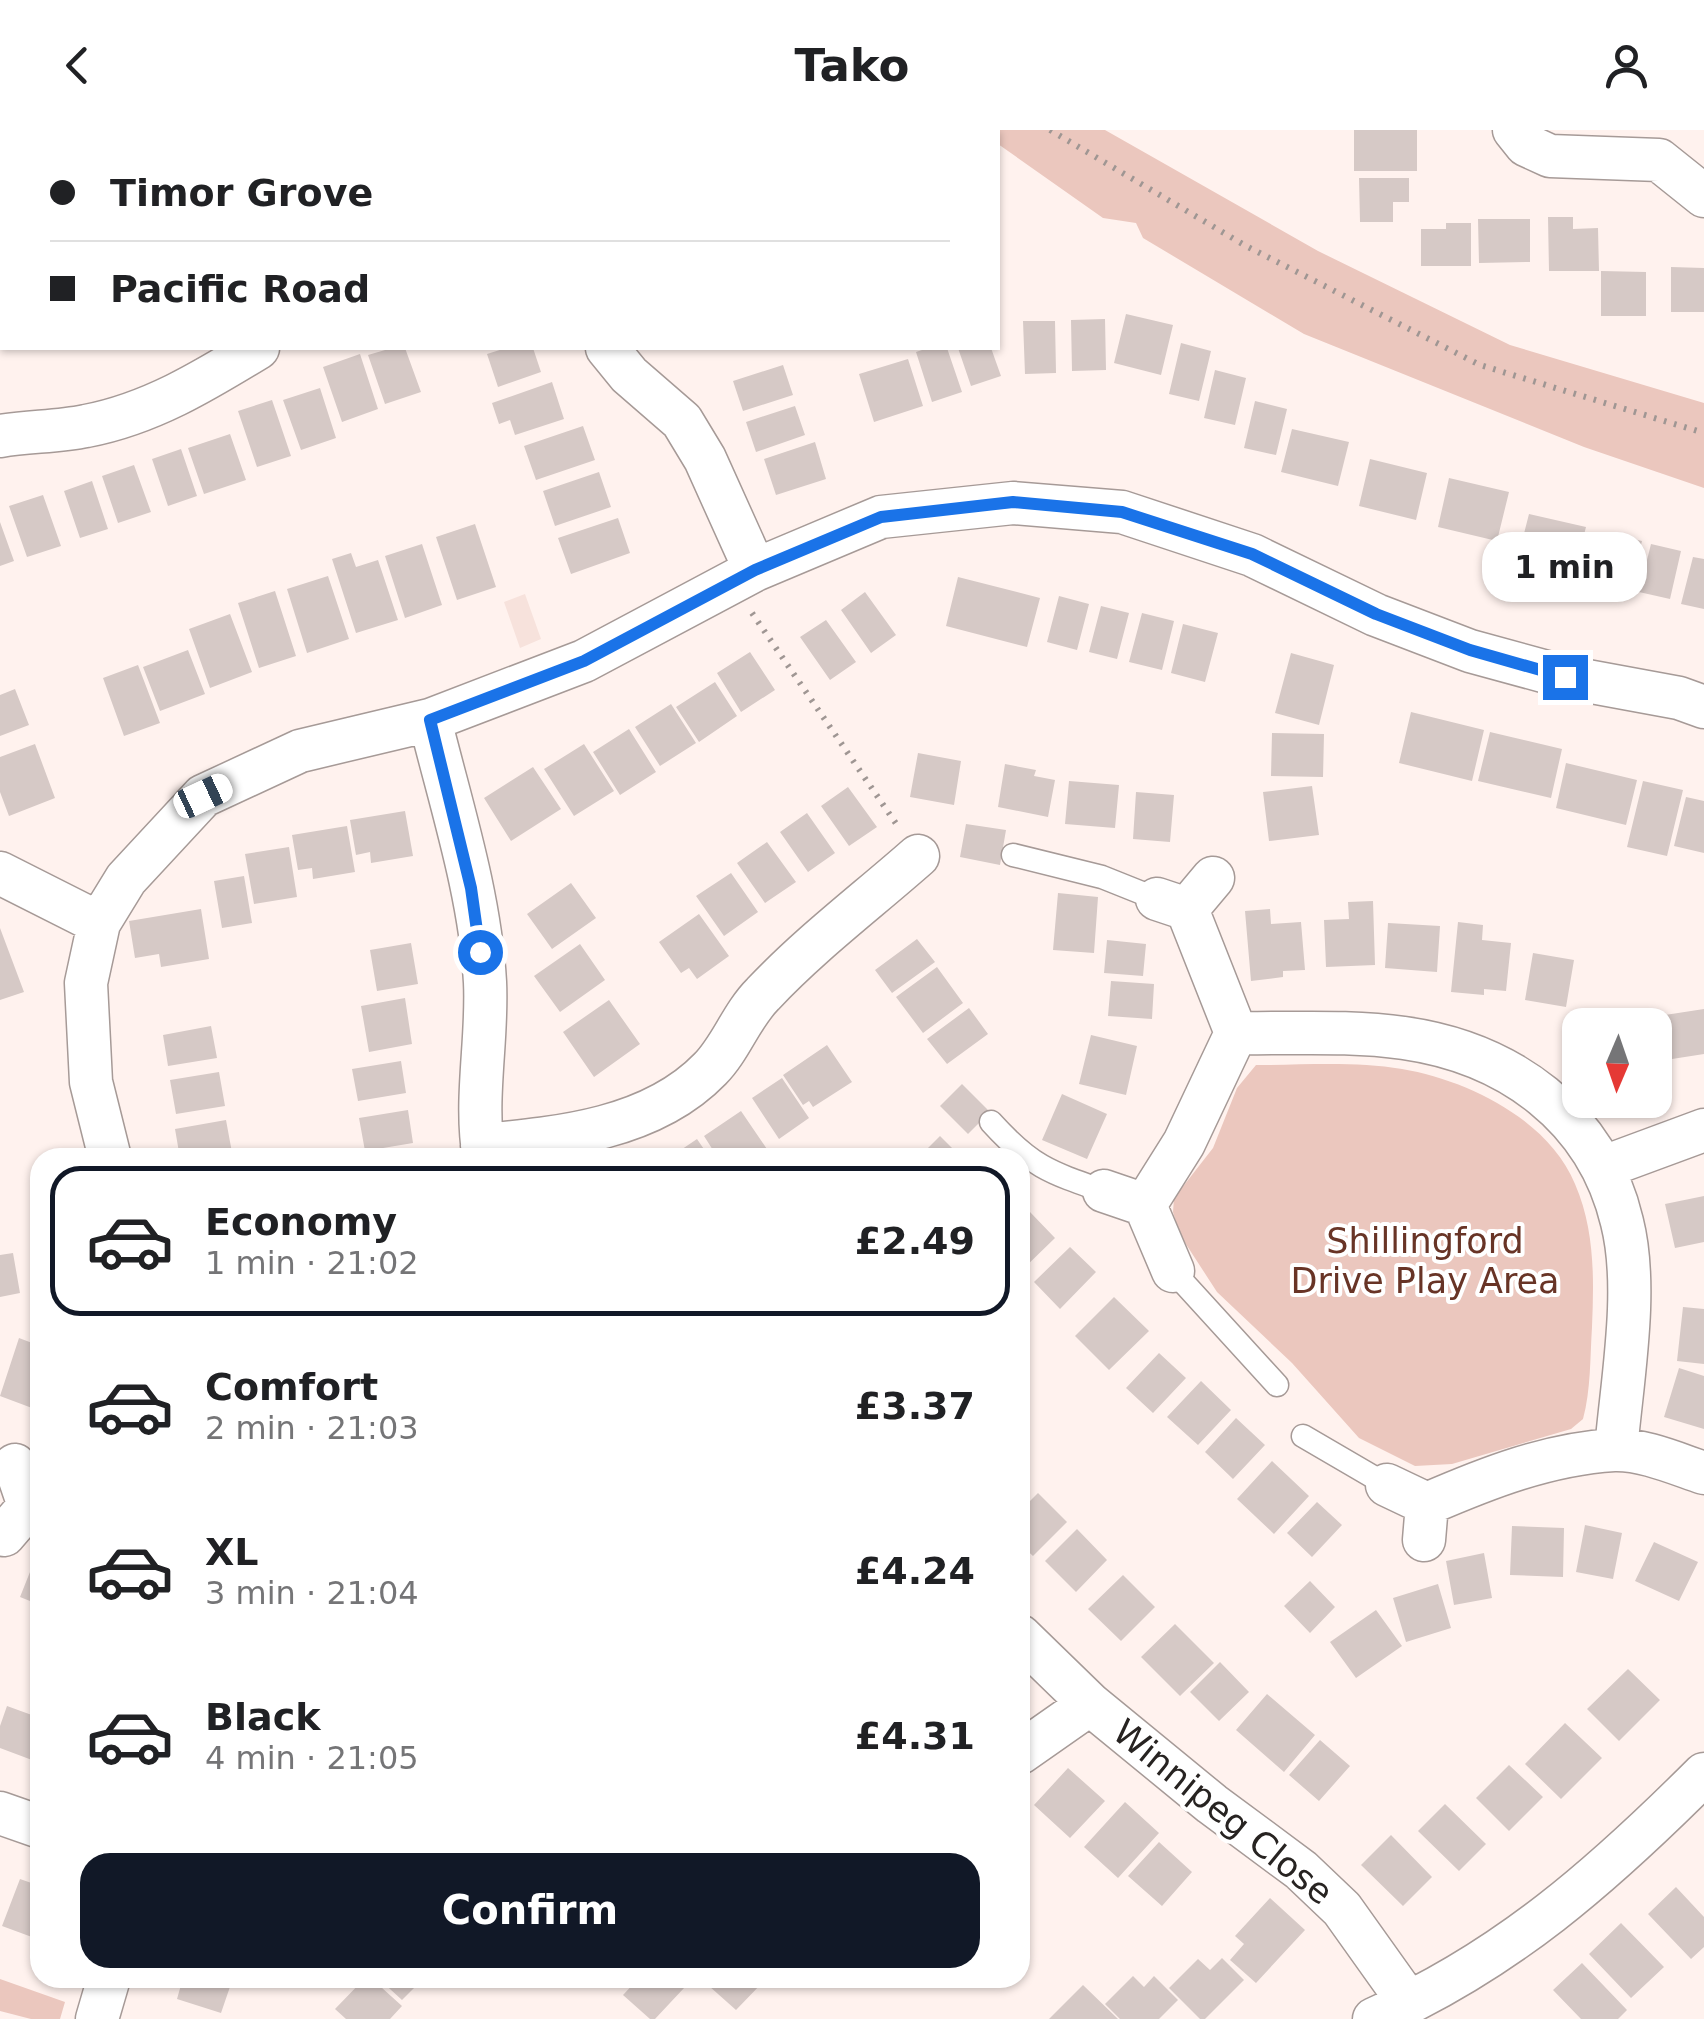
<!DOCTYPE html>
<html lang="en">
<head>
<meta charset="utf-8">
<style>
  :root { --surface:#fff; --page:#f6f6f6; --text:#202124; --muted:#757577; --line:#e0e0e0; --accent:#111827 }
  body { margin:0; font-family:"DejaVu Sans",sans-serif; background:var(--page); color:var(--text); height:100vh; display:flex; flex-direction:column; font-size:38px; white-space:nowrap }
  * { box-sizing:border-box; margin:0 }
  p { font-size:32px; color:var(--muted) }
  .icon { flex:none; width:55px; height:55px; fill:none; stroke:currentColor; stroke-width:2; stroke-linecap:round; stroke-linejoin:round }
  .map { position:relative; flex:1; overflow:hidden }
  .drawer { position:absolute; left:30px; top:1018px; width:1000px; height:840px; display:flex; flex-direction:column; background:var(--surface); border-radius:30px; box-shadow:0 2px 8px #0004 }
  .drawer>* { flex:none }
  .top-card { position:absolute; left:0px; top:0px; width:1000px; height:220px; box-shadow:0 2px 8px #0004; display:grid; align-content:center; height:220px; padding:0 50px; background:var(--surface) }
  .needle { width:65px; rotate:182deg }
  .tools { position:absolute; left:1562px; top:878px; display:grid; gap:20px }
  .tools a { display:grid; place-items:center; width:110px; height:110px; border-radius:20px; background:var(--surface); box-shadow:0 2px 8px #0004; font-size:50px }
  .end { position:absolute; width:45px; height:45px; margin:-22px; border:12px solid #1a73e8; background:#fff; box-shadow:0 0 0 5px #fff }
  .from { border-radius:50% }
  .bubble { position:absolute; height:70px; border-radius:30px; background:var(--surface); box-shadow:0 2px 8px #0004; font-size:32px; font-weight:700; line-height:70px; text-align:center }
  .car { position:absolute; width:30px; height:60px; margin:-30px -15px; border-radius:12px; box-shadow:0 0 8px 2px #0007; background:linear-gradient(#fff 24%,#345 0 40%,#fff 0 76%,#345 0 86%,#fff 0) }
  .top-card b { display:flex; align-items:center; gap:35px; height:95px; font-size:38px }
  .top-card b+b { border-top:2px solid var(--line) }
  .top-card i { width:25px; height:25px; background:var(--text) }
  ul { padding:18px 0 0; list-style:none }
  li { display:flex; align-items:center; gap:30px; height:150px; margin:0 20px 15px; padding:0 30px; border:5px solid transparent; border-radius:30px }
  li div { flex:1 }
  li b { display:block; font-size:38px }
  li em { font-style:normal; font-weight:700 }
  li.current { border-color:var(--accent) }
  li>.icon { width:90px; height:90px; stroke-width:1.5 }
  .primary-button { display:flex; gap:20px; margin-top:auto; padding:20px 50px }
  .primary-button a { flex:1; height:115px; border-radius:30px; background:var(--accent); color:#fff; font-size:40px; font-weight:700; line-height:115px; text-align:center }
  header { display:flex; justify-content:space-between; align-items:center; height:130px; padding:0 50px; background:var(--surface); font-size:45px; font-weight:700 }
  .map>svg:first-child { display:block }
  .built { fill:#f7e2dc }
  .green { fill:#ebc7be }
  .building { fill:#d6c9c6 }
  .lines { fill:none; stroke-linecap:round; stroke-linejoin:round }
  .lane-casing { stroke:#a69a97; stroke-width:25 }
  .street-casing { stroke:#a69a97; stroke-width:45 }
  .path { stroke:#9f9693; stroke-width:6; stroke-dasharray:2.5 8; stroke-linecap:butt }
  .lane { stroke:#fff; stroke-width:22 }
  .street { stroke:#fff; stroke-width:42 }
  .route { stroke:#1a73e8; stroke-width:12 }
  .labels { text-anchor:middle; dominant-baseline:central; stroke-width:8; stroke-linejoin:round; paint-order:stroke }
  .park-label { font-size:35px; fill:#683426; stroke:#fff }
  .street-label { font-size:35px; fill:#272321; stroke:#fff }
</style>
</head>
<body>
<header><svg class="icon" aria-label="back" viewBox="0 0 24 24"><path d="M15 5l-7 7 7 7"/></svg>Tako<svg class="icon" aria-label="person" viewBox="0 0 24 24"><circle cx="12" cy="8" r="4"/><path d="M4 21q1-7 8-7t8 7"/></svg></header>
<div class="map">
<svg width="1704" height="1889" viewBox="0 0 1704 1889">
  <rect width="100%" height="100%" fill="#fff2ee"/>
  <path class="built" d="M525,464l16,45 -21,9 -16,-46z"/>
  <path class="green" d="M977,0h128l213,121 192,94 194,58v85l-120,-41 -280,-113 -161,-96 -7,-15 -33,-5 -105,-74v-12z
    M1256,935c48,0 100,-4 146,4 65,11 146,50 173,115 20,46 19,95 17,143 -2,30 -1,63 -9,92l-12,10 -119,35 -37,2 -56,-28 -67,-75 -75,-71 -37,-57 -7,-23 1,-14 39,-50 24,-60z
    M0,1849l65,23 -5,17h-29l-31,-8z"/>
  <path class="building" d="M1354,0h63v41h-63z
    M1359,48h50v24h-16v20h-33z
    M1548,87h25v12l25,-1 1,43h-50z
    M1478,89h52v43l-51,1z
    M1446,93h25v43h-50v-37h25z
    M1671,137l33,1v44h-33z
    M1601,141l45,1v44h-45z
    M1126,184l47,11 -12,50 -47,-12z
    M1105,189l1,51 -34,1 -1,-51z
    M1023,191h32l1,52 -31,1z
    M1181,213l30,8 -12,50 -30,-7z
    M392,218h13l16,44 -36,12 -17,-49z
    M506,218h27l8,24 -43,15 -11,-33z
    M928,218h19l15,44 -30,10 -16,-50z
    M958,218h33l10,28 -30,10z
    M360,224l18,55 -36,13 -19,-55z
    M908,229l15,47 -49,16 -15,-48z
    M783,235l10,30 -50,16 -10,-30z
    M1215,240l31,8 -11,47 -31,-7z
    M552,252l12,37 -49,16 -5,-15 -11,4 -7,-21z
    M320,258l16,50 -35,12 -18,-50z
    M272,270l19,56 -34,11 -19,-56z
    M1255,271l32,8 -11,46 -32,-7z
    M795,276l10,29 -49,17 -10,-30z
    M583,296l12,34 -59,20 -12,-34z
    M1292,299l57,13 -11,44 -57,-14z
    M230,304l16,46 -42,14 -16,-46z
    M815,312l11,37 -50,16 -12,-36z
    M181,319l16,47 -29,10 -16,-47z
    M1370,329l57,14 -11,47 -57,-14z
    M134,335l17,47 -33,11 -16,-47z
    M599,342l12,35 -56,19 -12,-35z
    M1449,348l60,14 -12,49 -59,-14z
    M92,351l16,48 -28,9 -16,-47z
    M43,365l18,51 -34,11 -18,-51z
    M1529,384l57,13 -12,47 -57,-13z
    M618,388l12,35 -59,21 -13,-36z
    M0,392l14,39 -14,5z
    M475,394l21,63 -39,13 -21,-63z
    M1608,403l34,8 -12,49 -34,-8z
    M422,414l20,61 -37,13 -20,-62z
    M1651,414l30,7 -11,48 -31,-7z
    M351,423l5,14 22,-7 20,60 -42,13 -24,-74z
    M1693,427l11,2v50l-23,-5z
    M328,446l21,63 -42,14 -20,-64z
    M958,447l82,21 -13,49 -81,-21z
    M275,461l21,65 -37,12 -21,-65z
    M865,462l31,43 -25,18 -30,-43z
    M1059,466l30,8 -12,46 -30,-8z
    M1101,476l28,7 -12,46 -28,-7z
    M1142,483l32,8 -12,49 -33,-8z
    M230,484l22,58 -42,16 -21,-59z
    M826,490l30,42 -26,18 -30,-43z
    M1183,494l35,9 -13,49 -34,-9z
    M188,520l17,44 -45,17 -17,-44z
    M750,522l25,38 -34,22 -24,-39z
    M1291,523l43,12 -15,60 -44,-12z
    M138,535l22,58 -36,13 -21,-58z
    M715,552l22,34 -38,26 -23,-35z
    M15,559l14,36 -29,11v-41z
    M671,574l25,39 -36,23 -25,-39z
    M1411,582l73,18 -12,51 -73,-18z
    M629,599l27,43 -36,23 -27,-43z
    M1490,602l72,17 -11,49 -73,-17z
    M1272,603l52,1 -1,43 -52,-1z
    M35,614l20,54 -46,18 -9,-24v-35z
    M584,614l30,47 -40,25 -30,-47z
    M918,623l43,8 -7,44 -44,-8z
    M1566,633l71,17 -11,45 -70,-17z
    M1005,634l31,6 -2,6 21,4 -7,37 -50,-10z
    M533,637l28,42 -50,32 -27,-43z
    M1069,651l50,4 -4,43 -50,-4z
    M1643,651l40,9 -16,66 -40,-9z
    M1312,656l7,49 -50,6 -6,-49z
    M848,657l29,40 -28,19 -28,-40z
    M1136,662l38,3 -4,47 -37,-3z
    M1686,667l18,4v52l-30,-7z
    M405,681l8,45 -42,7 -1,-11 -14,3 -6,-35z
    M807,683l28,40 -27,19 -28,-40z
    M966,694l40,6 -6,35 -40,-8z
    M347,696l8,46 -42,7 -1,-11 -14,2 -6,-35z
    M767,712l29,40 -31,21 -28,-40z
    M289,717l8,50 -43,7 -9,-50z
    M731,743l27,39 -34,24 -28,-40z
    M244,746l8,47 -30,5 -8,-47z
    M571,753l25,35 -44,31 -25,-35z
    M1058,763l40,4 -4,56 -41,-3z
    M1373,771l2,64 -49,2 -2,-47 25,-1 -1,-17z
    M201,779l8,50 -48,8 -2,-13 -24,4 -6,-37z
    M1270,779l1,15 30,-2 4,48 -22,1v6l-32,4 -6,-70z
    M699,784l30,42 -32,23 -8,-11 -8,5 -22,-31z
    M1458,792l25,3 -1,15 29,3 -5,48 -22,-2v6l-33,-3z
    M1388,793l52,3 -3,46 -52,-4z
    M0,798l24,64 -24,8z
    M917,809l18,23 -43,31 -17,-23z
    M1107,810l39,4 -3,32 -39,-3z
    M411,813l7,41 -41,7 -7,-41z
    M580,814l25,36 -45,32 -26,-36z
    M1533,823l41,7 -8,47 -41,-7z
    M937,837l26,36 -40,30 -27,-36z
    M1111,851l43,3 -2,35 -44,-3z
    M405,868l7,46 -43,8 -8,-46z
    M609,870l31,44 -46,33 -31,-45z
    M969,878l19,26 -41,30 -20,-25z
    M1704,879v45l-32,5 -7,-44z
    M211,896l6,32 -49,8 -5,-31z
    M1091,905l46,11 -11,49 -47,-11z
    M827,915l25,37 -39,25 -4,-6 -6,4 -20,-30z
    M401,931l5,32 -48,8 -6,-32z
    M219,942l6,34 -49,8 -6,-34z
    M782,948l27,40 -30,21 -27,-41z
    M962,954l28,28 -22,22 -28,-28z
    M1062,964l45,20 -20,45 -45,-19z
    M408,980l5,33 -48,8 -6,-33z
    M741,981l28,41 -8,6h-43l-14,-22z
    M226,990l7,38h-53l-5,-29z
    M940,1006l22,22h-44z
    M697,1009l13,19h-41z
    M1704,1066v46l-29,6 -10,-44z
    M1030,1082l25,26 -35,34v-50z
    M1070,1117l26,25 -36,37 -26,-27z
    M13,1123l7,40 -20,4v-42z
    M1114,1167l35,34 -40,39 -34,-34z
    M1683,1177l21,2v55l-27,-3z
    M19,1208l21,8v65l-40,-15z
    M1159,1223l27,25 -33,35 -27,-25z
    M1679,1238l25,8v53l-40,-12z
    M1201,1251l30,29 -33,35 -31,-28z
    M1236,1288l29,27 -32,34 -28,-27z
    M1272,1331l37,35 -35,38 -37,-35z
    M1038,1363l29,29 -34,34 -13,-12v-33z
    M1317,1372l25,23 -30,32 -25,-24z
    M1585,1395l37,8 -9,46 -37,-7z
    M1512,1396l52,2 -1,49 -53,-2z
    M1077,1399l30,31 -31,32 -31,-31z
    M1654,1412l44,20 -19,39 -44,-20z
    M40,1417v58l-20,-8z
    M1484,1423l8,45 -38,7 -8,-44z
    M1123,1445l32,32 -34,34 -33,-32z
    M1310,1451l25,26 -25,26 -26,-27z
    M1438,1454l13,44 -45,14 -13,-44z
    M1376,1480l26,36 -46,32 -26,-36z
    M1175,1494l39,39 -34,33 -39,-39z
    M1220,1532l29,30 -30,29 -29,-29z
    M1628,1539l32,31 -41,41 -32,-32z
    M1267,1564l48,41 -31,37 -48,-42z
    M7,1576l33,12v45l-40,-15v-22z
    M1565,1593l37,35 -41,41 -36,-35z
    M1320,1610l30,26 -31,35 -30,-26z
    M1509,1635l34,32 -34,34 -33,-33z
    M1068,1638l37,33 -35,37 -36,-33z
    M1125,1672l34,31 -41,45 -34,-31z
    M1445,1674l41,40 -27,27 -41,-40z
    M1391,1705l41,42 -29,29 -42,-41z
    M1159,1712l33,30 -30,34 -34,-30z
    M20,1749l20,7v54l-38,-14z
    M1676,1757l28,30v30l-13,12 -43,-45z
    M1270,1768l35,32 -49,53 -26,-23 14,-16 -9,-8z
    M1621,1793l43,44 -33,31 -42,-44z
    M1222,1828l22,22 -39,39h-5l-31,-31 29,-29 12,11z
    M1582,1833l45,47 -9,9h-37l-28,-29z
    M1133,1846l11,11 10,-11 24,24 -19,19h-39l-15,-15z
    M183,1848h50l-12,35 -44,-14z
    M365,1848h6l31,28 -12,13h-44l-11,-10z
    M378,1848h46l-22,22z
    M639,1848h34l11,10 -29,31h-5l-27,-24z
    M700,1848h67l-31,32z
    M1083,1855l35,34h-69z"/>
  <g class="lines">
    <g class="lane-casing">
      <path id="lane" d="M1013,725l89,22 55,22
        M991,992c40,44 57,50 113,69
        M1173,1141l104,114
        M1303,1306l84,49"/>
    </g>
    <g class="street-casing">
      <path id="street" d="M251,0l1,2
        M623,0l1,2
        M1514,0l12,15 24,11 109,4 45,36
        M607,218l22,27 53,46 23,38 50,111
        M0,306c29,-5 58,-4 86,-10 64,-12 118,-45 172,-78
        M430,590c21,85 50,174 55,262 3,58 -11,117 -1,176
        M0,743l99,50
        M1157,769l30,10 49,124 -52,110 -39,62 28,66
        M1187,779l26,-31
        M1236,903c55,1 113,-3 168,5 105,15 193,78 218,184 17,67 0,158 -6,228
        M482,1015c78,-7 170,-16 228,-76 21,-21 31,-53 53,-75 47,-50 104,-93 155,-138
        M110,1028l-19,-76 -5,-99 13,-60 27,-44 77,-83 97,-45 130,-31 154,-59 171,-91 126,-53 132,-14 109,9 130,43 124,60 94,36 95,26 114,21 25,9
        M1604,1037l100,-37
        M1104,1061l41,14
        M15,1335l14,41
        M1387,1355l40,19
        M4,1405l25,-29h11
        M1424,1410l3,-36c60,-26 121,-50 187,-54 29,-1 63,14 90,23
        M1020,1506l70,68 122,100 89,66 41,39 67,94
        M1020,1623l70,-49
        M0,1683l40,14
        M97,1889l12,-41
        M1374,1889c132,-58 229,-144 330,-245"/>
    </g>
    <path class="path" d="M1050,0l196,116 234,119 224,68
      M752,483l145,212"/>
    <use href="#lane" class="lane"/>
    <use href="#street" class="street"/>
  </g>
  <g class="lines">
    <path class="route" d="M480,822l-9,-64 -41,-168 154,-59 171,-91 126,-53 132,-15 109,10 130,42 124,60 94,36 95,27"/>
  </g>
  <g class="labels">
    <g class="park-label">
      <text x="1425" y="1111">Shillingford<tspan x="1425" dy="40">Drive Play Area</tspan></text>
    </g>
    <g class="street-label">
      <text transform="translate(1223 1682) rotate(39)">Winnipeg Close</text>
    </g>
  </g>
</svg>
<div class="tools">
<a><svg class="needle" viewBox="-14 -14 28 28"><path d="M0-13l5 13h-10z" fill="#e53935"/><path d="M0 13l5-13h-10z" fill="#757577"/></svg></a>
</div>
<i class="end from" style="left:480px;top:822px"></i>
<i class="end" style="left:1565px;top:547px"></i>
<div class="bubble" style="left:1482px;top:402px;width:165px">1 min</div>
<i class="car" style="left:203px;top:666px;rotate:65deg"></i>
<div class="top-card">
<b><i class="from"></i>Timor Grove</b>
<b><i></i>Pacific Road</b>
</div>
<section class="drawer">
<ul>
<li class="current"><svg class="icon" aria-label="car" viewBox="0 0 24 24"><path d="M5 17H2v-5l4-1 3-4h7l3 4 3 1v5h-3M9 17h6M6 11h13"/><circle cx="7" cy="17" r="2"/><circle cx="17" cy="17" r="2"/></svg><div><b>Economy</b><p>1 min · 21:02</p></div><em>£2.49</em></li>
<li><svg class="icon" aria-label="car" viewBox="0 0 24 24"><path d="M5 17H2v-5l4-1 3-4h7l3 4 3 1v5h-3M9 17h6M6 11h13"/><circle cx="7" cy="17" r="2"/><circle cx="17" cy="17" r="2"/></svg><div><b>Comfort</b><p>2 min · 21:03</p></div><em>£3.37</em></li>
<li><svg class="icon" aria-label="car" viewBox="0 0 24 24"><path d="M5 17H2v-5l4-1 3-4h7l3 4 3 1v5h-3M9 17h6M6 11h13"/><circle cx="7" cy="17" r="2"/><circle cx="17" cy="17" r="2"/></svg><div><b>XL</b><p>3 min · 21:04</p></div><em>£4.24</em></li>
<li><svg class="icon" aria-label="car" viewBox="0 0 24 24"><path d="M5 17H2v-5l4-1 3-4h7l3 4 3 1v5h-3M9 17h6M6 11h13"/><circle cx="7" cy="17" r="2"/><circle cx="17" cy="17" r="2"/></svg><div><b>Black</b><p>4 min · 21:05</p></div><em>£4.31</em></li>
</ul>
<div class="primary-button"><a>Confirm</a></div>
</section>
</div>
</body>
</html>
